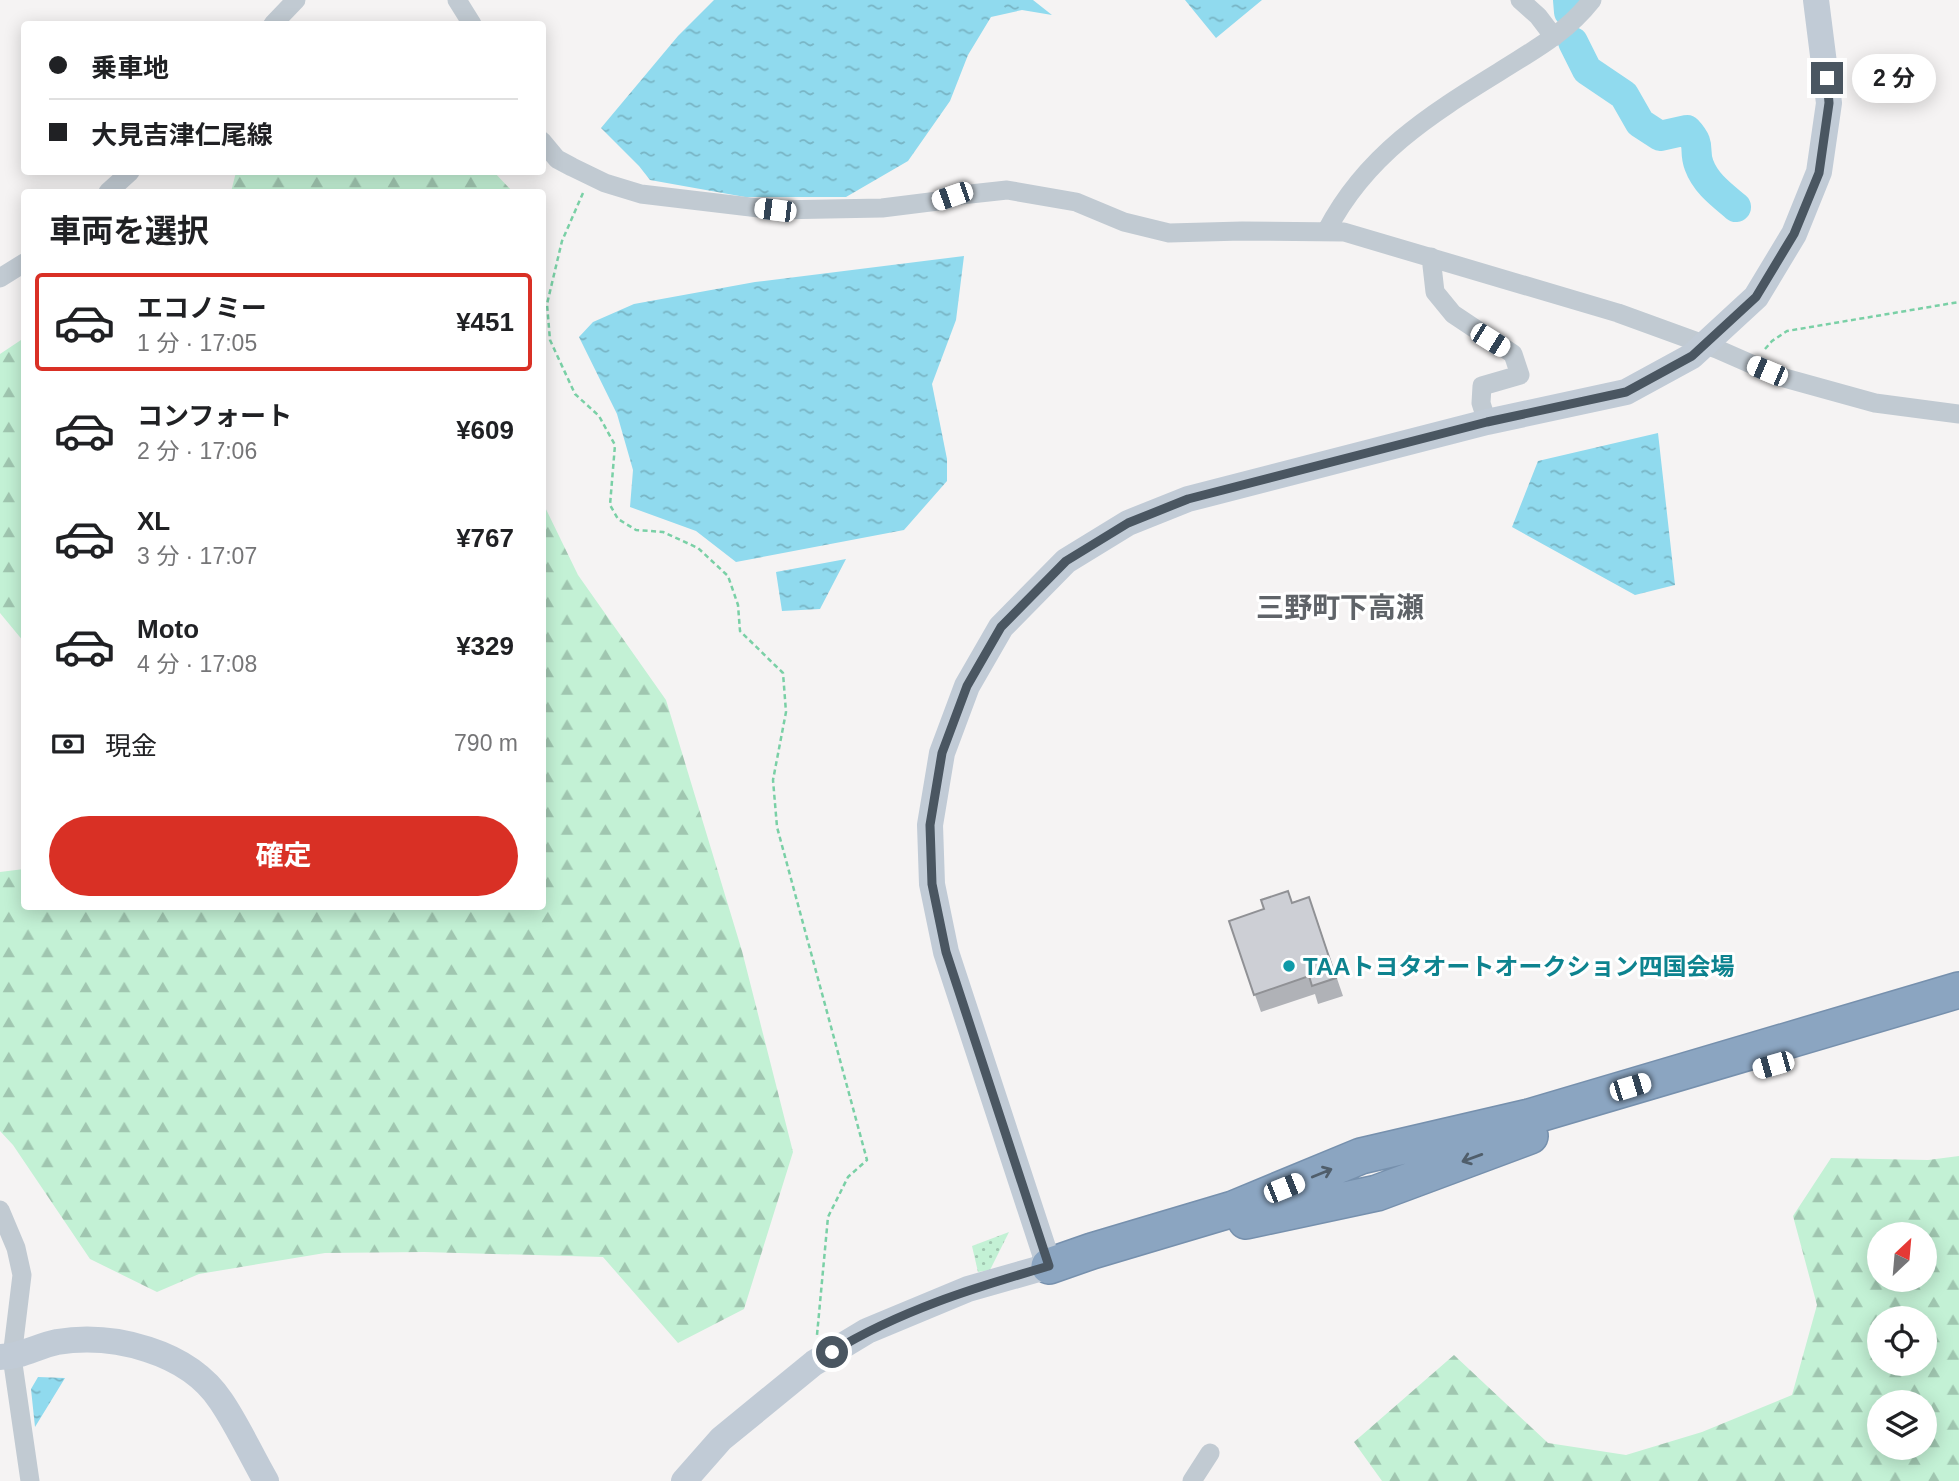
<!DOCTYPE html>
<html lang="ja">
<head>
<meta charset="utf-8">
<style>
  :root { --surface:#fff; --page:#f6f6f6; --text:#202124; --muted:#757577; --line:#e0e0e0; --accent:#d93025 }
  body { margin:0; font-family:Arial,"Noto Sans JP",sans-serif; background:var(--page); color:var(--text); height:100vh; display:flex; flex-direction:column; font-size:26px; white-space:nowrap }
  * { box-sizing:border-box; margin:0 }
  p { font-size:23px; color:var(--muted) }
  .icon { flex:none; width:38px; height:38px; fill:none; stroke:currentColor; stroke-width:2; stroke-linecap:round; stroke-linejoin:round }
  .map { position:relative; flex:1; overflow:hidden }
  .sheet { position:absolute; left:21px; top:189px; width:525px; height:721px; display:flex; flex-direction:column; background:var(--surface); border-radius:7px; box-shadow:0 4px 18px #0003 }
  .sheet>* { flex:none }
  .banner { position:absolute; left:21px; top:21px; width:525px; height:154px; border-radius:7px; box-shadow:0 4px 18px #0003; display:grid; align-content:center; height:154px; padding:0 28px; background:var(--surface) }
  .needle { width:46px; rotate:26deg }
  .buttons { position:absolute; left:1867px; top:1222px; display:grid; gap:14px }
  .buttons a { display:grid; place-items:center; width:70px; height:70px; border-radius:50%; background:var(--surface); box-shadow:0 4px 18px #0003; font-size:35px }
  .end { position:absolute; width:32px; height:32px; margin:-16px; border:9px solid #4a5661; background:#fff; box-shadow:0 0 0 4px #fff }
  .from { border-radius:50% }
  .bubble { position:absolute; height:49px; border-radius:24px; background:var(--surface); box-shadow:0 4px 18px #0003; font-size:23px; font-weight:700; line-height:49px; text-align:center }
  .car { position:absolute; width:21px; height:42px; margin:-21px -10px; border-radius:9px; box-shadow:0 0 5px 2px #0007; background:linear-gradient(#fff 24%,#345 0 40%,#fff 0 76%,#345 0 86%,#fff 0) }
  .banner b { display:flex; align-items:center; gap:24px; height:66px; font-size:26px }
  .banner b+b { border-top:2px solid var(--line) }
  .banner i { width:18px; height:18px; background:var(--text) }
  ul { padding:0; list-style:none }
  li { display:flex; align-items:center; gap:21px; height:98px; margin:0 14px 10px; padding:0 14px; border:4px solid transparent; border-radius:7px }
  li div { flex:1 }
  li b { display:block; font-size:26px }
  li em { font-style:normal; font-weight:700 }
  li.selected { border-color:var(--accent) }
  li>.icon { width:63px; height:63px; stroke-width:1.5 }
  h2 { padding:0 28px; font-size:32px; line-height:84px }
  .pay { display:flex; align-items:center; gap:18px; height:77px; padding:0 28px; font-size:26px }
  .pay p { margin-inline-start:auto }
  .primary-button { display:flex; gap:14px; margin-top:auto; padding:14px 28px }
  .primary-button a { flex:1; height:80px; border-radius:42px; background:var(--accent); color:#fff; font-size:28px; font-weight:700; line-height:80px; text-align:center }
  .map>svg:first-child { display:block }
  .forest { fill:url(#forest-firs); fill-rule:evenodd }
  .park { fill:url(#park-dots) }
  .water { fill:url(#water-ripples) }
  .lines { fill:none; stroke-linecap:round; stroke-linejoin:round }
  .river { stroke:#90daee; stroke-width:30 }
  .highway-casing { stroke:#7690ad; stroke-width:38 }
  .path { stroke:#7ad0a6; stroke-width:2.5; stroke-dasharray:5 3.5; stroke-linecap:butt }
  .street { stroke:#c1cad2; stroke-width:19 }
  .secondary { stroke:#c1cbd6; stroke-width:26 }
  .highway { stroke:#8ba5c1; stroke-width:35 }
  .wall { fill:#b0b2b7 }
  .building { fill:#cdcfd5; stroke:#909195; stroke-width:2 }
  .oneway { stroke:#505e6b }
  .route { stroke:#4a5661; stroke-width:9 }
  .culture-dot { fill:#0f9aa8; stroke:#fff; stroke-width:2.5 }
  .labels { text-anchor:middle; dominant-baseline:central; stroke-width:6; stroke-linejoin:round; paint-order:stroke }
  .culture-label { font-size:24px; font-weight:bold; fill:#0d838f; stroke:#fff; text-anchor:start }
  .quarter-label { font-size:28px; font-weight:bold; fill:#5f6368; stroke:#fff }
</style>
</head>
<body>
<div class="map">
<svg width="1959" height="1481" viewBox="0 0 1959 1481">
  <defs>
    <pattern id="forest-firs" width="22" height="20" patternUnits="userSpaceOnUse" patternTransform="scale(1.75)"><rect width="22" height="20" fill="#c3f1d5"/><path d="M5 1l3.5 6h-7zM16 11l3.5 6h-7z" fill="#a0c6b0"/></pattern>
    <pattern id="park-dots" width="8" height="8" patternUnits="userSpaceOnUse" patternTransform="scale(1.75)"><rect width="8" height="8" fill="#c3f1d5"/><path d="M2 2h.1M6 6h.1" fill="none" stroke="#a0c6b0" stroke-width="1.8" stroke-linecap="round"/></pattern>
    <pattern id="water-ripples" width="26" height="14" patternUnits="userSpaceOnUse" patternTransform="scale(1.75)"><rect width="26" height="14" fill="#90daee"/><path d="M2 4q2-2 4 0t4 0M15 11q2-2 4 0t4 0" fill="none" stroke="#78b4c4"/></pattern>
  </defs>
  <rect width="100%" height="100%" fill="#f5f3f3"/>
  <path class="forest" d="M236,172h258l18,19 -281,1z
    M24,338v304l-24,-29v-259z
    M543,503l35,72 88,125 76,251 51,201 -49,157 -66,34 -75,-86 -179,-5 -99,1 -126,21 -42,18 -67,-33 -77,-114 -13,-14v-259l24,-3v37h518z
    M1959,1156v325h-577l-28,-39 100,-87 94,88 78,12 76,-23 90,-37 25,-90 -24,-89 38,-58 97,2zM1880,1234h45v45h-45zM1880,1318h45v45h-45zM1880,1402h45v45h-45z"/>
  <path class="park" d="M1009,1232l-19,38 -12,2 -6,-26z"/>
  <path class="water" d="M714,0h319l19,15 -30,-5 -31,7 -23,38 -18,46 -42,60 -62,36h-101l-95,-17 -11,-14 -38,-38 77,-92z
    M1185,0h77l-46,38z
    M964,256l-8,64 -24,64 15,75v22l-43,49 -168,32 -40,-31 -66,-24 3,-37 -16,-56 -38,-77 14,-15 41,-18 121,-22z
    M1658,433l17,152 -40,10 -123,-68 26,-66z
    M846,559l-26,50 -38,2 -6,-39z
    M38,1377l27,1 -30,49 -4,-38z"/>
  <g class="lines">
    <path class="river" d="M1568,0l1,12
      M1573,42l14,28 37,25 16,28 20,13 27,-6c15,16 6,19 12,35 7,19 23,30 37,42"/>
    <g class="highway-casing">
      <path id="highway" d="M1246,1221l131,-28 153,-57
        M1049,1266l43,-15 141,-42 128,-53 168,-39 430,-127"/>
    </g>
    <path class="path" d="M583,193l-21,48 -15,63 3,36 25,54 24,22 16,29 -5,60 8,14 18,11 27,2 35,16 30,28 10,29 2,26 43,42 3,39 -13,68 4,47 90,333 -19,17 -20,40 -11,118
      M1765,349l7,-8 15,-10 172,-29"/>
    <path class="street" d="M457,0l15,24
      M1520,0l18,16 16,21
      M273,24l23,-24
      M542,141l15,18 15,8 33,16 36,11 134,16 107,-2 56,-7 14,-5 55,-6 69,12 48,20 45,11 73,-2 102,1 274,81 99,36 64,28 94,26 84,11
      M108,192l22,-20
      M1327,230c39,-75 102,-115 172,-158 36,-23 66,-38 93,-72
      M1431,257l4,35 18,22 60,40 7,21 -38,11 -1,17 6,19
      M0,278l24,-15
      M0,1210l16,38 6,27 -10,82 18,124
      M1192,1481l18,-28"/>
    <path class="secondary" d="M0,1357c21,0 37,-11 57,-15 56,-9 131,9 164,59 17,25 30,54 45,80
      M684,1481l37,-42 93,-76 53,-32 101,-42 81,-23 -103,-314 -14,-68 -2,-59 12,-72 25,-67 34,-59 65,-66 62,-38 60,-24 299,-77 139,-30 66,-36 64,-59 38,-63 25,-62 10,-69 -13,-103"/>
    <use href="#highway" class="highway"/>
  </g>
  <path class="wall" d="M1309,897l34,99 -25,8 -3,-10 -54,18 -32,-91z"/>
  <path class="building" d="M1288,891l4,12 17,-6 27,81 -24,8 -3,-10 -55,19 -25,-74 35,-12 -3,-9z"/>
  <defs><path id="oneway-shaft" d="M-6 0H5M1.5-3L5.5 0L1.5 3" fill="none" stroke-width="1.6" stroke-linecap="round" stroke-linejoin="round" transform="scale(1.75)"/></defs>
  <g class="oneway">
    <use href="#oneway-shaft" transform="translate(1472 1158) rotate(160)"/>
    <use href="#oneway-shaft" transform="translate(1322 1173) rotate(-22)"/>
  </g>
  <g class="lines">
    <path class="route" d="M832,1352c67,-41 141,-64 217,-86l-103,-314 -14,-68 -2,-59 12,-72 25,-67 34,-59 65,-66 62,-38 60,-24 299,-77 139,-30 66,-36 64,-59 38,-63 25,-61 10,-70 -2,-25"/>
  </g>
  <circle class="culture-dot" cx="1289" cy="966" r="7"/>
  <g class="labels">
    <g class="culture-label">
      <text x="1303" y="966">TAAトヨタオートオークション四国会場</text>
    </g>
    <g class="quarter-label">
      <text x="1340" y="607">三野町下高瀬</text>
    </g>
  </g>
</svg>
<div class="buttons">
<a><svg class="needle" viewBox="-14 -14 28 28"><path d="M0-13l5 13h-10z" fill="#e53935"/><path d="M0 13l5-13h-10z" fill="#757577"/></svg></a>
<a><svg class="icon" aria-label="locate" viewBox="0 0 24 24"><circle cx="12" cy="12" r="6"/><path d="M12 2v4M12 18v4M2 12h4M18 12h4"/></svg></a>
<a><svg class="icon" aria-label="layers" viewBox="0 0 24 24"><path d="M12 4l9 5-9 5-9-5zM3 14l9 5 9-5"/></svg></a>
</div>
<i class="end from" style="left:832px;top:1352px"></i>
<i class="end" style="left:1827px;top:78px"></i>
<div class="bubble" style="left:1852px;top:54px;width:84px">2 分</div>
<i class="car" style="left:952px;top:196px;rotate:251deg"></i>
<i class="car" style="left:775px;top:210px;rotate:277deg"></i>
<i class="car" style="left:1490px;top:340px;rotate:122deg"></i>
<i class="car" style="left:1767px;top:371px;rotate:293deg"></i>
<i class="car" style="left:1773px;top:1065px;rotate:254deg"></i>
<i class="car" style="left:1630px;top:1087px;rotate:73deg"></i>
<i class="car" style="left:1284px;top:1188px;rotate:68deg"></i>
<div class="banner">
<b><i class="from"></i>乗車地</b>
<b><i></i>大見吉津仁尾線</b>
</div>
<section class="sheet">
<h2>車両を選択</h2>
<ul>
<li class="selected"><svg class="icon" aria-label="car" viewBox="0 0 24 24"><path d="M5 17H2v-5l4-1 3-4h7l3 4 3 1v5h-3M9 17h6M6 11h13"/><circle cx="7" cy="17" r="2"/><circle cx="17" cy="17" r="2"/></svg><div><b>エコノミー</b><p>1 分 · 17:05</p></div><em>¥451</em></li>
<li><svg class="icon" aria-label="car" viewBox="0 0 24 24"><path d="M5 17H2v-5l4-1 3-4h7l3 4 3 1v5h-3M9 17h6M6 11h13"/><circle cx="7" cy="17" r="2"/><circle cx="17" cy="17" r="2"/></svg><div><b>コンフォート</b><p>2 分 · 17:06</p></div><em>¥609</em></li>
<li><svg class="icon" aria-label="car" viewBox="0 0 24 24"><path d="M5 17H2v-5l4-1 3-4h7l3 4 3 1v5h-3M9 17h6M6 11h13"/><circle cx="7" cy="17" r="2"/><circle cx="17" cy="17" r="2"/></svg><div><b>XL</b><p>3 分 · 17:07</p></div><em>¥767</em></li>
<li><svg class="icon" aria-label="car" viewBox="0 0 24 24"><path d="M5 17H2v-5l4-1 3-4h7l3 4 3 1v5h-3M9 17h6M6 11h13"/><circle cx="7" cy="17" r="2"/><circle cx="17" cy="17" r="2"/></svg><div><b>Moto</b><p>4 分 · 17:08</p></div><em>¥329</em></li>
</ul>
<div class="pay"><svg class="icon" aria-label="cash" viewBox="0 0 24 24"><path d="M3 7h18v10H3z"/><circle cx="12" cy="12" r="2"/></svg>現金<p>790 m</p></div>
<div class="primary-button"><a>確定</a></div>
</section>
</div>
</body>
</html>
